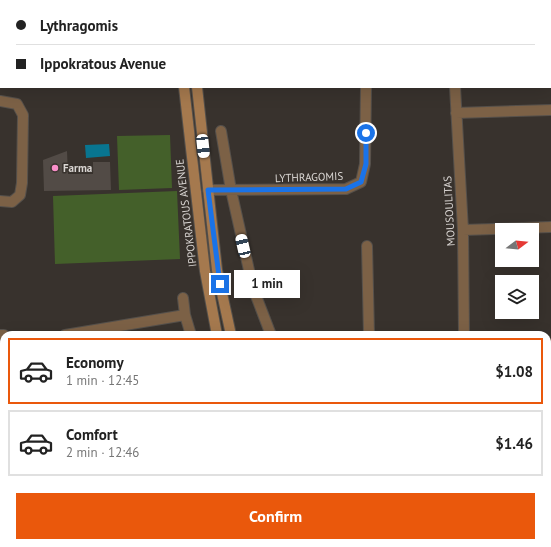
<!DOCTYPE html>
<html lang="en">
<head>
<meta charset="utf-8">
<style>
  :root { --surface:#fff; --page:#f2f2f2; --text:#222; --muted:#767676; --line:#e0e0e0; --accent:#ea580c }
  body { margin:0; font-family:"PT Sans",sans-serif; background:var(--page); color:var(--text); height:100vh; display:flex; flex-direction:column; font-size:15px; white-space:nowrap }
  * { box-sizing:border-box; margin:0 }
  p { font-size:13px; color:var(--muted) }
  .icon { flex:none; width:22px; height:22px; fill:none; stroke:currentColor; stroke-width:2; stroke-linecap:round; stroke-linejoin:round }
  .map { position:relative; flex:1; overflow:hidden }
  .panel { position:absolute; left:0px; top:331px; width:551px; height:216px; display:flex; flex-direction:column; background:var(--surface); border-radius:12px 12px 0 0; box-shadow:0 4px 16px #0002 }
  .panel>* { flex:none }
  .guide { position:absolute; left:0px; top:0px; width:551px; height:88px; box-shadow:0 4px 16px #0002; display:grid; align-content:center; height:88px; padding:0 16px; background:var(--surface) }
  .needle { width:26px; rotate:74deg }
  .fabs { position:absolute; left:495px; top:223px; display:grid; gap:8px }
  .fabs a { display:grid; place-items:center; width:44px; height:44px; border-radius:0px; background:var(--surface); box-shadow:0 4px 16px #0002; font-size:20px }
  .end { position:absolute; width:18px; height:18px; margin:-9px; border:5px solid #1a73e8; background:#fff; box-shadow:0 0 0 2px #fff }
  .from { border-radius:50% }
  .bubble { position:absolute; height:28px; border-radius:0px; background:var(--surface); box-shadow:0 4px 16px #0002; font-size:13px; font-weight:700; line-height:28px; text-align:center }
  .car { position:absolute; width:12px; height:24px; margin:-12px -6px; border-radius:5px; box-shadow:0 0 3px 1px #0007; background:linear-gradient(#fff 24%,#345 0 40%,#fff 0 76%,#345 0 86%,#fff 0) }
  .guide b { display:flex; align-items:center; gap:14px; height:38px; font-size:15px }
  .guide b+b { border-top:1px solid var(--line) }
  .guide i { width:10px; height:10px; background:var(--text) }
  ul { padding:7px 0 0; list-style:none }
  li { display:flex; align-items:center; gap:12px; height:66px; margin:0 8px 6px; padding:0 8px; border:2px solid var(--line); border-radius:0px }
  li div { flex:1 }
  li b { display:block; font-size:15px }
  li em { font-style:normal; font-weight:700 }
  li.on { border-color:var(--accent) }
  li>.icon { width:36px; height:36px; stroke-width:1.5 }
  .action { display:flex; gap:8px; margin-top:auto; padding:8px 16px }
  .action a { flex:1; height:46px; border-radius:0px; background:var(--accent); color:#fff; font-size:16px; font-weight:700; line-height:46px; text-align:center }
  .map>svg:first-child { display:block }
  .green { fill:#44602a }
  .water { fill:#087590 }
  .building { fill:#524b46 }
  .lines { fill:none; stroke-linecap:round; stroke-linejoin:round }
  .street-casing { stroke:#55504b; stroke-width:12 }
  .secondary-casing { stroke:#55504b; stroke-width:12 }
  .street { stroke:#7c6146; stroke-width:10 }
  .secondary { stroke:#a5794e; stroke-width:10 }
  .route { stroke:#1a73e8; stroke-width:5 }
  .poi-dot { fill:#f98fc9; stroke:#38322d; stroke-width:1.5 }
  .labels { text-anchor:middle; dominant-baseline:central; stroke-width:3; stroke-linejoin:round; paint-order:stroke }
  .poi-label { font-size:11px; font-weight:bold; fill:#dad6d3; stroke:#38322d; text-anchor:start }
  .street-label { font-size:11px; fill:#dad6d3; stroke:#38322d }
</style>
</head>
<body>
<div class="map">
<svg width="551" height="547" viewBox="0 0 551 547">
  <rect width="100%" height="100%" fill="#38322d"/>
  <path class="green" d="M170,135l2,53 -53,2 -2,-54z
    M177,191l3,68 -125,5 -2,-68z"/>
  <path class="water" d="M109,144l1,12 -24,2 -1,-13z"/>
  <path class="building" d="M67,151l1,23h25v-12h17l1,28 -67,1 -1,-31z
    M547,478h3l1,9v19h-4z
    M373,543h19l1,4h-27l-1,-3z
    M402,543h47l1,4h-47z
    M459,543h35l1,4h-35z
    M508,543h16l1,4h-16z"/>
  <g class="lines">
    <g class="street-casing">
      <path id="street" d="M161,0l1,1
        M366,1v-1
        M453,1v-1
        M550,23h1
        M455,87l8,143 1,105
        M0,101l17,3 6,11 -1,68 -2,12 -8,7 -12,-1
        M456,113l95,-3
        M221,131l10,59 22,98 18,47
        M208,190l138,-1 15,-7 4,-18 1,-77
        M463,230l88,-3
        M367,246l2,89
        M183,298l2,17 6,20
        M0,335h4
        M65,335l120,-20
        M547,344h4
        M547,511h4
        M157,543l1,4
        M255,543l1,4
        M321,543l2,4
        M331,544l2,3
        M36,547l1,-4
        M188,547l22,-4"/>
    </g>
    <g class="secondary-casing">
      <path id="secondary" d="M174,0v1
        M186,0v1
        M184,87l21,184 12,64
        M197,87l20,183 14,65
        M285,543l1,4
        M301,543l2,4"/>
    </g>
    <use href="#street" class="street"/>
    <use href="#secondary" class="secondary"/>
  </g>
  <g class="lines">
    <path class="route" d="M220,284l-12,-94 138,-1 15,-7 5,-18v-31"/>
  </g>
  <circle class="poi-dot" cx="55" cy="168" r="4"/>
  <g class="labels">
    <g class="poi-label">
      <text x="63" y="168">Farma</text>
    </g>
    <g class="street-label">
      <text transform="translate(309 177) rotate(-2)">LYTHRAGOMIS</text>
      <text transform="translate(449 211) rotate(-93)">MOUSOULITAS</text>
      <text transform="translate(186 213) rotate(-97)">IPPOKRATOUS AVENUE</text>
    </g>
  </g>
</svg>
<div class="fabs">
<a><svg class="needle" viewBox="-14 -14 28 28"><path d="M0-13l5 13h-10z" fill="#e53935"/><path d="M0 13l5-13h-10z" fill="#767676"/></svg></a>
<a><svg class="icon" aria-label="layers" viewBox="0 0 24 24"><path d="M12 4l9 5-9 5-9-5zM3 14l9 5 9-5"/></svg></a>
</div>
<i class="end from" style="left:366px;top:133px"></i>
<i class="end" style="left:220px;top:284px"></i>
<div class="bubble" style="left:234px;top:270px;width:66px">1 min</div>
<i class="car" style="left:203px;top:146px;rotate:174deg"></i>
<i class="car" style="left:243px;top:246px;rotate:347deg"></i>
<div class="guide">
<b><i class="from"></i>Lythragomis</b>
<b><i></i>Ippokratous Avenue</b>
</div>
<section class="panel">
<ul>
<li class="on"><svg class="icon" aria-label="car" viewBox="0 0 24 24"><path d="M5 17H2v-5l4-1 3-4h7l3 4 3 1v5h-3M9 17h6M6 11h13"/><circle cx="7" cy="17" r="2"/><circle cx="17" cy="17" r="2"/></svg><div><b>Economy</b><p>1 min · 12:45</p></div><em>$1.08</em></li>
<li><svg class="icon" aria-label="car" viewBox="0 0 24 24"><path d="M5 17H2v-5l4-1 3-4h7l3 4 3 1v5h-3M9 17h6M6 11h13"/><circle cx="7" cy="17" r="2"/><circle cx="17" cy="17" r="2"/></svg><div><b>Comfort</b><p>2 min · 12:46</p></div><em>$1.46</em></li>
</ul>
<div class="action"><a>Confirm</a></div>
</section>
</div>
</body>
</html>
